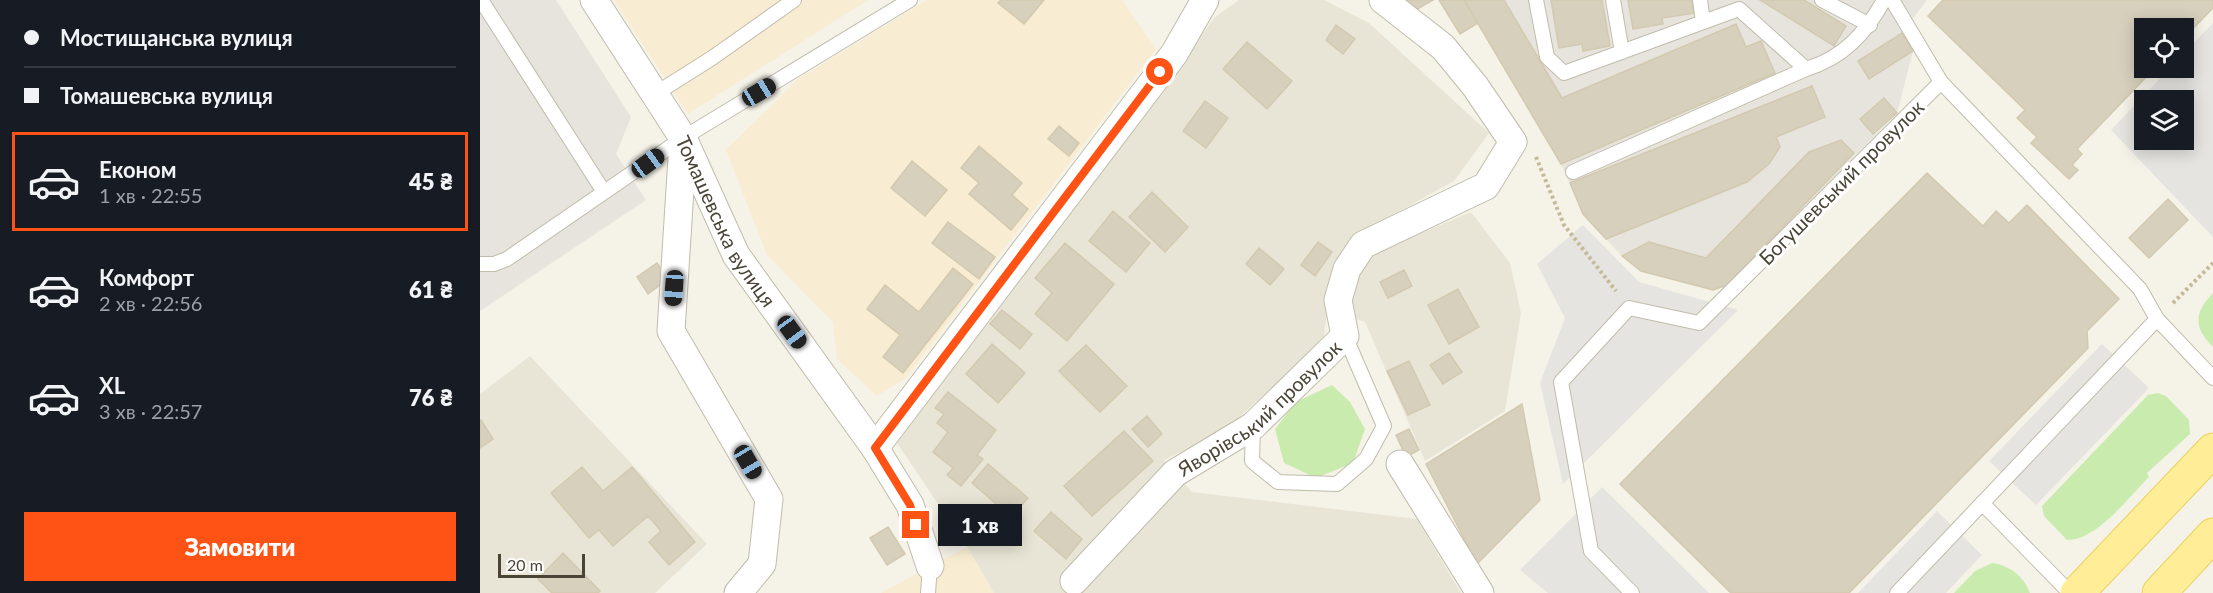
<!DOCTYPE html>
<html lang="uk">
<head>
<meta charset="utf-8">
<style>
  :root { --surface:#171b24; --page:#20242c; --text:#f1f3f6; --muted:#9ea1a6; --line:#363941; --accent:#ff5215 }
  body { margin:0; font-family:Lato,sans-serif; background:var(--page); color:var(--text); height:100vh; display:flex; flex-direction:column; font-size:22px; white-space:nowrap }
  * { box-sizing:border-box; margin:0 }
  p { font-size:20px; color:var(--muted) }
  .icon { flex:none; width:33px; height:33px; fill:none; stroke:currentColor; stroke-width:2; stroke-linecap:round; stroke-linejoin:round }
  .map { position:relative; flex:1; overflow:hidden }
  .drawer { display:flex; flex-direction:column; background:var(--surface); width:480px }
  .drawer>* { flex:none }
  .guide { display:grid; align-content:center; height:132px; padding:0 24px; background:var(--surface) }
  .controls { position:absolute; left:1654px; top:18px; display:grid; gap:12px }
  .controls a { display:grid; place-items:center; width:60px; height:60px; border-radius:0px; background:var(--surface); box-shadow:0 3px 15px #0003; font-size:30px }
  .scale { position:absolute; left:18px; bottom:15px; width:87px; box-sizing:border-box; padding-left:6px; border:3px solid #494436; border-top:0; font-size:16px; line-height:21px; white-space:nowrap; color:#494436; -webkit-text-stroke:4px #fff; paint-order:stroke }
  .end { position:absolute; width:27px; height:27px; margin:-14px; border:8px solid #ff5215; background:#fff; box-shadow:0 0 0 3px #fff }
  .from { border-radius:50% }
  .bubble { position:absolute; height:42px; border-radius:0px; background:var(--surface); box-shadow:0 3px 15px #0003; font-size:20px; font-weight:800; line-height:42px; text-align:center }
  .car { position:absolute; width:18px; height:36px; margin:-18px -9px; border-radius:8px; box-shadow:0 0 4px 2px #0007; background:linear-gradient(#222 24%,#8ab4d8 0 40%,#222 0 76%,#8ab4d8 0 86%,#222 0) }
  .guide b { display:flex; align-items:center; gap:21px; height:57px; font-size:22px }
  .guide b+b { border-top:2px solid var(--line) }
  .guide i { width:15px; height:15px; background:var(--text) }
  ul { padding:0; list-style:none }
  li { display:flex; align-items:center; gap:18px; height:99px; margin:0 12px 9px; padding:0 12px; border:3px solid transparent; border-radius:0px }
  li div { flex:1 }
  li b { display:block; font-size:22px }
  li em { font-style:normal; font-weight:800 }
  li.on { border-color:var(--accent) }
  li>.icon { width:54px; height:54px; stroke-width:1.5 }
  .action { display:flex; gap:12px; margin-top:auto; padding:12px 24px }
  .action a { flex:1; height:69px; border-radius:0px; background:var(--accent); color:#fff; font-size:24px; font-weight:800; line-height:69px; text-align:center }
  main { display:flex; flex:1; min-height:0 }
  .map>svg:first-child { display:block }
  .residential { fill:#e9e5d6 }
  .commercial { fill:#f8ecd2 }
  .industrial { fill:#e7e4dd }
  .green { fill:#c9ecae }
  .parking { fill:#e6e4e0; fill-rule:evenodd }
  .building { fill:#d7d0bd; stroke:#d3c9af; stroke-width:1.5 }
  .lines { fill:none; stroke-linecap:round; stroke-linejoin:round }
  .service-casing { stroke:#c1bcaa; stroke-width:16 }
  .minor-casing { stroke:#c1bcaa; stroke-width:29 }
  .primary-casing { stroke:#ebd160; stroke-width:35 }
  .path { stroke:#c4ba9a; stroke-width:4; stroke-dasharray:3 3; stroke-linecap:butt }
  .service { stroke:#fff; stroke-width:14 }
  .minor { stroke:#fff; stroke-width:27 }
  .primary { stroke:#ffed97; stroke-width:33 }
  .route { stroke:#ff5215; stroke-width:8 }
  .labels { text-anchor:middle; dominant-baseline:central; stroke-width:6; stroke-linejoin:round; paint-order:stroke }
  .street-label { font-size:20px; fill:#494436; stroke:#fff }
</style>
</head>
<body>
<main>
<section class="drawer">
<div class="guide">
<b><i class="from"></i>Мостищанська вулиця</b>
<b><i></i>Томашевська вулиця</b>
</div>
<ul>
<li class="on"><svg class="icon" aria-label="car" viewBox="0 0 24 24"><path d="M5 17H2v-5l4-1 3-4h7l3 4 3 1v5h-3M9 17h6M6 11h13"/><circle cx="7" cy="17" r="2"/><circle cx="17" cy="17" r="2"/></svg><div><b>Економ</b><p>1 хв · 22:55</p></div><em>45 ₴</em></li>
<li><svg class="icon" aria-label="car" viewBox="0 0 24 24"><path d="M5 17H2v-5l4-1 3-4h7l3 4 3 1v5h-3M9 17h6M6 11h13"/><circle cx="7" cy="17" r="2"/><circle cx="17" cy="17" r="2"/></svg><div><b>Комфорт</b><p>2 хв · 22:56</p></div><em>61 ₴</em></li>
<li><svg class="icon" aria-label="car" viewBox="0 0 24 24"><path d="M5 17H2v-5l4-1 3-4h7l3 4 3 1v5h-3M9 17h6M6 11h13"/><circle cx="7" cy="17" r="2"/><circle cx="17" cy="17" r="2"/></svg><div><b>XL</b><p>3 хв · 22:57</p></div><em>76 ₴</em></li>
</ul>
<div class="action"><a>Замовити</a></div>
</section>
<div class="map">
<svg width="1733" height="593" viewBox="0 0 1733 593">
  <rect width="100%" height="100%" fill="#f5f2e8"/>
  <path class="residential" d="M759,0h85l45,23 120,110 -35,48 -94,52 -28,41 -9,68 -99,89 -60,29 28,32 225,27 44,74h-467l-27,-46 -70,-104 318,-426z
    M991,212l39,51 11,50 -16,98 -80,50 -60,-139 -14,-5 3,-38 21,-26z
    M50,356l177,188 -52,49h-175v-199z"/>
  <path class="commercial" d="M134,0h254l-180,114z
    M447,0h195l34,49 -250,329 -29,18 -40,-37 -4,-37 -66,-67 -41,-105 72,-71z
    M487,547l27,46h-113z"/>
  <path class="industrial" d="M0,0h76l75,117 -15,37 30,46 -166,111z
    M984,0h463l-25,33 11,18 -16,62 -170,172 -14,5 -72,-19 -19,-15 -39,-42 -22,-50z"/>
  <path class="green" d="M1733,293v54c-20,-20 -19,-34 0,-54z
    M852,385l18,17 15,27 -12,34 -37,15 -32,-15 -9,-34 21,-27z
    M1678,393l8,3 23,24 1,14 -43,39 2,4c-20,20 -53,64 -82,63l-23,-24 -2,-10 106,-111z
    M1512,563c17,2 32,13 38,30h-76l21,-22z"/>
  <path class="parking" d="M1733,23v214l-102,-107 59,-62h14v-15zM1704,100v40h-39v-40z
    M1103,225l56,57 99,28 -175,174 -23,-101 25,-65 -28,-54z
    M1622,344l47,44 -113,117 -47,-44z
    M1122,487l107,106h-161l-28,-23z
    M1457,511l45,44 -36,38h-88z"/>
  <path class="building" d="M521,0h43l-20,24 -26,-21z
    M921,0h32l-24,14z
    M959,0h25l14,23 -18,11z
    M984,0h40l58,98 174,-74 10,23 15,-6 14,32 -214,91z
    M1071,0h51l8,46 -27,5 -1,-7 -23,4z
    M1148,0h64l2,13 -32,5 1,6 -30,5z
    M1280,0h44l42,26 -12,20z
    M1463,0h270v8l-29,30v-10h-39v40h10l-78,81 5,5 -10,11 6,5 -9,9 -38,-36 6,-6 -20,-19 8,-8 -97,-94z
    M856,25l19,14 -12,15 -17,-14z
    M1422,33l11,18 -44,28 -11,-18z
    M767,42l45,39 -25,28 -44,-40z
    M1332,86l13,31 -49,20 4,10 -11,17 -22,18 -141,57 -23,-25 -13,-31z
    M1404,98l13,15 -24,21 -13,-15z
    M725,101l23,17 -22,30 -23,-17z
    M579,126l20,17 -10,13 -21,-17z
    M1361,140l13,13 -127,132 -14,5 -72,-19 -19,-15 27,-14 57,16 103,-106z
    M499,146l43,37 -10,12 16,14 -17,21 -42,-36 10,-11 -18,-15z
    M432,161l35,29 -22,26 -34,-28z
    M1447,173l56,53 13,-15 13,12 18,-18 92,94 -32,32 1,17 -239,245h-118l-111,-109z
    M672,192l36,35 -23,25 -36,-35z
    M1688,199l20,21 -39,38 -20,-20z
    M633,211l37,32 -24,29 -37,-31z
    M468,222l47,35 -16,22 -47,-36z
    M838,242l14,10 -17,24 -14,-11z
    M585,243l49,41 -47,57 -32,-27 17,-21 -17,-15z
    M779,248l25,21 -14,16 -24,-21z
    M177,263l11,16 -20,15 -11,-17z
    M473,268l20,16 -70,89 -20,-16 17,-22 -33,-26 18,-24 34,27z
    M924,270l8,16 -24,12 -8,-16z
    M978,289l21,38 -30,17 -21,-39z
    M522,310l30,24 -12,15 -30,-25z
    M512,344l33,29 -27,30 -32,-29z
    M606,345l41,41 -27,26 -41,-41z
    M969,353l13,19 -19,12 -13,-19z
    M929,361l21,44 -22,10 -21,-44z
    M468,392l48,38 -19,25 6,4 -22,27 -14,-11 6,-7 -20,-16 15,-20 -11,-9 7,-9 -9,-6z
    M1042,404l18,96 -63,64 -51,-100z
    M667,416l15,18 -14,13 -16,-18z
    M1,420l12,19 -13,9v-27z
    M929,429l10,21 -13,7 -10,-22z
    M644,431l29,30 -61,55 -28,-30z
    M508,464l40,34 -17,19 -39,-34z
    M102,467l21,24 29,-24 63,75 -26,23 -20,-23 12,-11 -13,-15 -35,30 -14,-16 -10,8 -38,-45z
    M571,512l31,27 -16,20 -32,-28z
    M408,527l17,27 -18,11 -17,-27z
    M83,553l37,38 -2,2h-46l-14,-14z"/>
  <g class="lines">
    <g class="service-casing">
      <path id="service" d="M1,0l123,192
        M1056,0l11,57 17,16 175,-64 67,60c37,-11 60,-36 78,-69
        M1133,0l9,52
        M1220,0l3,22
        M1342,0l48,25
        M1412,0l49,82
        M175,94l57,-36 82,-58
        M1093,172l233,-103
        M0,264h14l13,-5 176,-121 227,-138
        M773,426l-1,35 26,21 59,2 29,-25 18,-33 -39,-90
        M1502,503l88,90
        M448,593l2,-27
        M1152,593l-41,-42 -30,-169 68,-74 70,15 242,-241 199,207 17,30 56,59
        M1417,593l260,-274"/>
    </g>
    <g class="minor-casing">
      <g id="minor">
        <path id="s1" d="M114,0l89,138 53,117 139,193 35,57 20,61"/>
        <path d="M203,142l-12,189 98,168 -7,65 -24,29"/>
        <path d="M395,448l299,-394 31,-54"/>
        <path d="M920,464l80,129"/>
        <path id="s2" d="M594,581l101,-108 78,-47 92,-90 -7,-36 9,-31 16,-24 123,-59 27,-44 -38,-56 -32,-39 -60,-47"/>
      </g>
    </g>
    <g class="primary-casing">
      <path id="primary" d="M1597,593l136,-143
        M1679,593l54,-58"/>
    </g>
    <path class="path" d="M1056,157l28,68 52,66
      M1693,303l40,-40"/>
    <use href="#service" class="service"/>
    <use href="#minor" class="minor"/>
    <use href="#primary" class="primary"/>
  </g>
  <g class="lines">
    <path class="route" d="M436,525l-6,-20 -35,-57 285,-376"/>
  </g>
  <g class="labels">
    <g class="street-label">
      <text transform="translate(1361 182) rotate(-45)">Богушевський провулок</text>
      <text stroke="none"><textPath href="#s1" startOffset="258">Томашевська вулиця</textPath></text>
      <text stroke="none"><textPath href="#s2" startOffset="255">Яворівський провулок</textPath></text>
    </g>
  </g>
</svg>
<div class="controls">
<a><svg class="icon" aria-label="locate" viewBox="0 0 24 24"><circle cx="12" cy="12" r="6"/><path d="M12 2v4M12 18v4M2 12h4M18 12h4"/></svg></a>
<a><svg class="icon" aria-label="layers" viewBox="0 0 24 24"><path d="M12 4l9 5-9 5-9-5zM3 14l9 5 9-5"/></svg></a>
</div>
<div class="scale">20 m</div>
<i class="end from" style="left:680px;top:72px"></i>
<i class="end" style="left:436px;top:525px"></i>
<div class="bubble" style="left:458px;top:504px;width:84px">1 хв</div>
<i class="car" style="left:279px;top:92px;rotate:59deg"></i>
<i class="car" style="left:168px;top:163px;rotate:54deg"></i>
<i class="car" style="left:194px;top:288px;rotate:184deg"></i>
<i class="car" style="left:312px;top:332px;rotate:144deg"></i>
<i class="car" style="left:268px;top:462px;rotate:150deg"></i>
</div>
</main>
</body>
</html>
